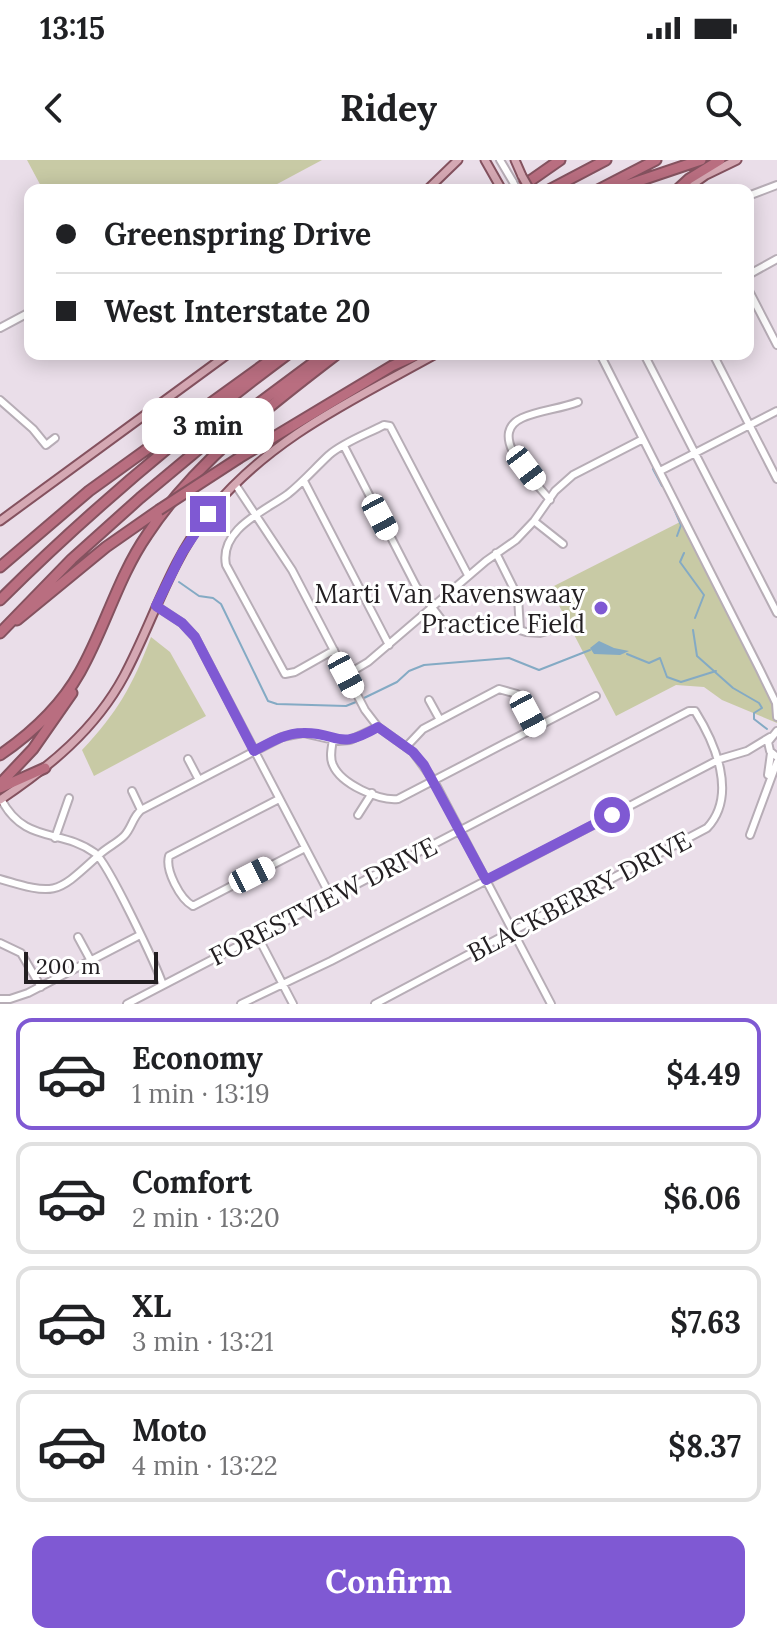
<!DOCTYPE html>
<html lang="en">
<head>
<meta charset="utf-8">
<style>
  :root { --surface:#fff; --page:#f2f2f2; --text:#202124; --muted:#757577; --line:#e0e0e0; --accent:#7f59d3 }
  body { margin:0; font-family:Lora,serif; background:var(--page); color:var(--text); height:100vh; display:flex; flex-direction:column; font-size:30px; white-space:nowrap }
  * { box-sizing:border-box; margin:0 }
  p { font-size:26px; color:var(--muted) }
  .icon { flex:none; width:44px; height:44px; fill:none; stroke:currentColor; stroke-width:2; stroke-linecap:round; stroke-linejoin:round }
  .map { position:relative; height:844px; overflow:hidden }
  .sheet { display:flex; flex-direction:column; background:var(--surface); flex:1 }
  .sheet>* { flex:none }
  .hud { position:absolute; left:24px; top:24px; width:730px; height:176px; border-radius:16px; box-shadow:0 4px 20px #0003; display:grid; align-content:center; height:176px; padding:0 32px; background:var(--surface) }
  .scale { position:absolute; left:24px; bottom:20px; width:134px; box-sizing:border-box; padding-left:8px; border:4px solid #231f22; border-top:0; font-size:22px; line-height:28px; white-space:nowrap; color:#231f22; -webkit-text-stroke:6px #fff; paint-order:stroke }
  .end { position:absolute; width:36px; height:36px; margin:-18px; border:10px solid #7f59d3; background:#fff; box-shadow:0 0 0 4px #fff }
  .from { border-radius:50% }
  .bubble { position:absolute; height:56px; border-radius:16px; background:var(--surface); box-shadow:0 4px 20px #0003; font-size:26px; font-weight:800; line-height:56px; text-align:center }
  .car { position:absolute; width:24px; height:48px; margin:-24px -12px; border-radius:10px; box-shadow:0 0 6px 2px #0007; background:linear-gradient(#fff 24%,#345 0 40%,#fff 0 76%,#345 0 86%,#fff 0) }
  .hud b { display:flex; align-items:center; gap:28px; height:76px; font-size:30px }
  .hud b+b { border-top:2px solid var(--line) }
  .hud i { width:20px; height:20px; background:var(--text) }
  ul { padding:14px 0 0; list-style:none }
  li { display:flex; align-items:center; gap:24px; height:112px; margin:0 16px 12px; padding:0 16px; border:4px solid var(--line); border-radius:16px }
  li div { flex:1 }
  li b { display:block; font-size:30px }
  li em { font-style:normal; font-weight:800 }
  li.active { border-color:var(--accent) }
  li>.icon { width:72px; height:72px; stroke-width:1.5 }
  .action { display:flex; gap:16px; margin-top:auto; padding:16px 32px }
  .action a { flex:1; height:92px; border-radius:16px; background:var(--accent); color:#fff; font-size:32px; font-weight:800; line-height:92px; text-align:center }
  .status { display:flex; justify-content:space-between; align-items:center; height:56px; padding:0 40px; background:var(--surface); direction:ltr }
  .status svg { height:22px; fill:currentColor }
  header { display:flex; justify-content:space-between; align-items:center; height:104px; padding:0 32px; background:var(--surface); font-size:36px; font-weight:800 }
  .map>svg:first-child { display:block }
  .green { fill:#c8caa5 }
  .water { fill:#84aac4 }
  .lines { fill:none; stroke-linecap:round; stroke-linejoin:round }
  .stream { stroke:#84aac4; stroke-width:2 }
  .minor-casing { stroke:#b7adb6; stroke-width:10 }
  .major-casing { stroke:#84525f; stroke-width:11 }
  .highway-casing { stroke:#84525f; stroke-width:13 }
  .minor { stroke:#fff; stroke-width:6 }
  .major { stroke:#d5a8b3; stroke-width:7 }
  .highway { stroke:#b96e80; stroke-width:9 }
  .minor-bridge-casing { stroke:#b7adb6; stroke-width:10; stroke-linecap:butt }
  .major-bridge-casing { stroke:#84525f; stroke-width:11; stroke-linecap:butt }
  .highway-bridge-casing { stroke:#84525f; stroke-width:13; stroke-linecap:butt }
  .minor-bridge { stroke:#fff; stroke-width:6 }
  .major-bridge { stroke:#d5a8b3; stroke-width:7 }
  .highway-bridge { stroke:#b96e80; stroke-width:9 }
  .route { stroke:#7f59d3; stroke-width:10 }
  .poi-dot { fill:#7f59d3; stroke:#fff; stroke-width:3 }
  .labels { text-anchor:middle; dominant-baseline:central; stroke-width:6; stroke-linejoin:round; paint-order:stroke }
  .poi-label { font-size:26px; fill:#231f22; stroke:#fff; text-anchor:end }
  .street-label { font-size:26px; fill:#231f22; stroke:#fff }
</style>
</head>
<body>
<div class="status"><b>13:15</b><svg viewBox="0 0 49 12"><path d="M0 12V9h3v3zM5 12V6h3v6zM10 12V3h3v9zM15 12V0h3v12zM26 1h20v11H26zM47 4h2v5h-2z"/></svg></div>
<header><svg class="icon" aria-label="back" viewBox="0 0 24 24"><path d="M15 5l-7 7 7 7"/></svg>Ridey<svg class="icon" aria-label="search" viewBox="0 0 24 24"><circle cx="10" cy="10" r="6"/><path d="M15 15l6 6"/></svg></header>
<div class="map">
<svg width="777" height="844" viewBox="0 0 777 844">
  <rect width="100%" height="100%" fill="#eadee9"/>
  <path class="green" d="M27,0h295l-56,30h-223z
    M684,360l93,192v11l-55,-23 -18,-13 -28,-2 -60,31 -66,-128z
    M151,477l19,15 36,64 -112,60 -12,-26c35,-37 51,-65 69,-113z"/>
  <path class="water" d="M599,481l15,7 15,3 -9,4 -26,-1 -4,-6z"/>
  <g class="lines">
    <path class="stream" d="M653,309l9,17
      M671,342l10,23 -4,11
      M684,393l-4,9 24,33 -9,23
      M179,422l20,14 14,2 8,6 47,97 9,3 69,2 10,-4
      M693,470l4,26 36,32 26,15 3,5 -8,5v6l13,10
      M627,494l22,9 11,-5 7,19 14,5 35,-11
      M364,538l33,-16 12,-11 15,-6 85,-7 30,12 51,-20"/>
    <g class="minor-casing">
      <path id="minor" d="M500,0l13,22
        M748,36l29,-11
        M748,115l29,-16
        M748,129l29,56
        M0,168l30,-16
        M600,194l160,316 16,33 1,14
        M644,194l133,259
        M713,194l64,125
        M0,240l33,29 13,16 9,-7
        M344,286l72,140 28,37 14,7 46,-5 22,7 14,1 20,-6
        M660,311l117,-60
        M304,321l85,164
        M235,324l57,86 73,140 13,17 35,25 21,29 117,223
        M550,340c-15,-19 -65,-65 -28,-82 18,-8 38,-9 56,-16
        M534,361l29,23
        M496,393l22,44 2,33
        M156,446l26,17 13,14 136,260
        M334,490l-39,22 -10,2 -59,-109c-7,-36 39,-54 62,-71 15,-12 27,-26 41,-39 15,-13 38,-21 55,-30l6,1 78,149
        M346,515l22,-13 118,-101 30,-21 18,-19 21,-30 18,-16 70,-36
        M429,540l11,20
        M777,571l-9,11 2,9 7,6
        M333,579c-1,8 -4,18 0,26 8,19 46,36 65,34l198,-103
        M406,587l17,-18 76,-40 18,5 19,35
        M188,599l11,21
        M768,615l3,-22
        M132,631l9,19
        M1,639c24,46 60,29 94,54 13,10 61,112 68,132
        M279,639l-110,57c-4,14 11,43 24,50l112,-58
        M358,655l14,-22
        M750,675l27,-73
        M55,678l14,-40
        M0,719c57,17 56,15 99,-24 7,-7 18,-12 25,-19 8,-8 8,-18 17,-26l141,-73 21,-4 35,8 12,-1 28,-13
        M257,775l36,69
        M78,777l13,24
        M0,783l21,10 20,34
        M0,839h10l18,-6 112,-58
        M127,844l562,-293h6c20,32 43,84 12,117l-332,176
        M241,844l90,-43 389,-202 27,-8 23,-14"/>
    </g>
    <g class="major-casing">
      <path id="major" d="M485,0l17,30
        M515,0l7,16
        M427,30l31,-30
        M685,30l21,-15 31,-15
        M0,361l228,-167
        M0,640c49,-33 95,-70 124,-124 29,-54 45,-113 84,-162 61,-76 145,-114 228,-160"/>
    </g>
    <g class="highway-casing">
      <path id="highway" d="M517,30l43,-30
        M549,30l57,-30
        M598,30l58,-30
        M612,30l89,-30
        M677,30l12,-11 31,-19
        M239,298l153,-92 27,-12
        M0,407l89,-76 187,-135
        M0,440c90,-90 186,-170 288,-246
        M17,460l89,-73 53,-37
        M0,473l72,-74 68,-61 72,-60 113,-84
        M0,595c32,-22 61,-49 80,-83 25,-44 38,-95 67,-137 47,-72 122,-129 190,-181
        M0,624l33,-35 39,-56
        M0,628l45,-20"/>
    </g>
    <use href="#minor" class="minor"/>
    <use href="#major" class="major"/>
    <use href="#highway" class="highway"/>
    <g class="minor-bridge-casing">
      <path id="minor-bridge" d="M513,22l4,8"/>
    </g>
    <g class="major-bridge-casing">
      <path id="major-bridge" d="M522,16l8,14"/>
    </g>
    <g class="highway-bridge-casing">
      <path id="highway-bridge" d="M159,350l80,-52"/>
    </g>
    <use href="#minor-bridge" class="minor-bridge"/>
    <use href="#major-bridge" class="major-bridge"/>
    <use href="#highway-bridge" class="highway-bridge"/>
  </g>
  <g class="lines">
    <path class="route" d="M208,354l-26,39 -26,53 26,17 13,14 59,114c15,-8 31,-18 49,-18 37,-1 32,19 75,-6l35,25 11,13 62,115 126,-65"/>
  </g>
  <circle class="poi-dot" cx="601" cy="448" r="8"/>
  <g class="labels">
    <g class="poi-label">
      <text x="585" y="433">Marti Van Ravenswaay<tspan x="585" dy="30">Practice Field</tspan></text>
    </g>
    <g class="street-label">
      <text transform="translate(579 736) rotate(-28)">BLACKBERRY DRIVE</text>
      <text transform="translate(323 741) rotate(-27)">FORESTVIEW DRIVE</text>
    </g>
  </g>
</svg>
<div class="scale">200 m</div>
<i class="end from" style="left:612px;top:655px"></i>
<i class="end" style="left:208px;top:354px"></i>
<div class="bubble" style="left:142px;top:238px;width:132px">3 min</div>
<i class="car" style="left:526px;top:308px;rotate:143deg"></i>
<i class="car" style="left:380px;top:357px;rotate:152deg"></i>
<i class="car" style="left:346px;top:515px;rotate:152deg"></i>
<i class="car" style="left:528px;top:554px;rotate:152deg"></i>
<i class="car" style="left:252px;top:715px;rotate:63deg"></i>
<div class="hud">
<b><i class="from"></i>Greenspring Drive</b>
<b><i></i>West Interstate 20</b>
</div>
</div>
<section class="sheet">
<ul>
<li class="active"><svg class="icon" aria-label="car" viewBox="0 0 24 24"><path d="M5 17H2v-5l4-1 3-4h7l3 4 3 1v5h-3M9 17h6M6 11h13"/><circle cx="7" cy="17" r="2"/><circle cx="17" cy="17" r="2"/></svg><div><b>Economy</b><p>1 min · 13:19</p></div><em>$4.49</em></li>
<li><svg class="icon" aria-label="car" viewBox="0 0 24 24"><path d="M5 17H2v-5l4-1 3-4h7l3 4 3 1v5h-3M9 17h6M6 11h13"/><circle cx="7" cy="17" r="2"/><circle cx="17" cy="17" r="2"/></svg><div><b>Comfort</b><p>2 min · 13:20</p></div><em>$6.06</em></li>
<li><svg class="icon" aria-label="car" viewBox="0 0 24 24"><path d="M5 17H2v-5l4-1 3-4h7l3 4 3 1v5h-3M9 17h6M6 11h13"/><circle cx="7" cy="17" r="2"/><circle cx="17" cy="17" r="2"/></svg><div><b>XL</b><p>3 min · 13:21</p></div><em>$7.63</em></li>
<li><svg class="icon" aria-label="car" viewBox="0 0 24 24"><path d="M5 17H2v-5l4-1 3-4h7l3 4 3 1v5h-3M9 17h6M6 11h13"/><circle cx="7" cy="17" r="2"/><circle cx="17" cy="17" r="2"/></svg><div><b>Moto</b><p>4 min · 13:22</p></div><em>$8.37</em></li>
</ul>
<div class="action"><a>Confirm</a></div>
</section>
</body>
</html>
